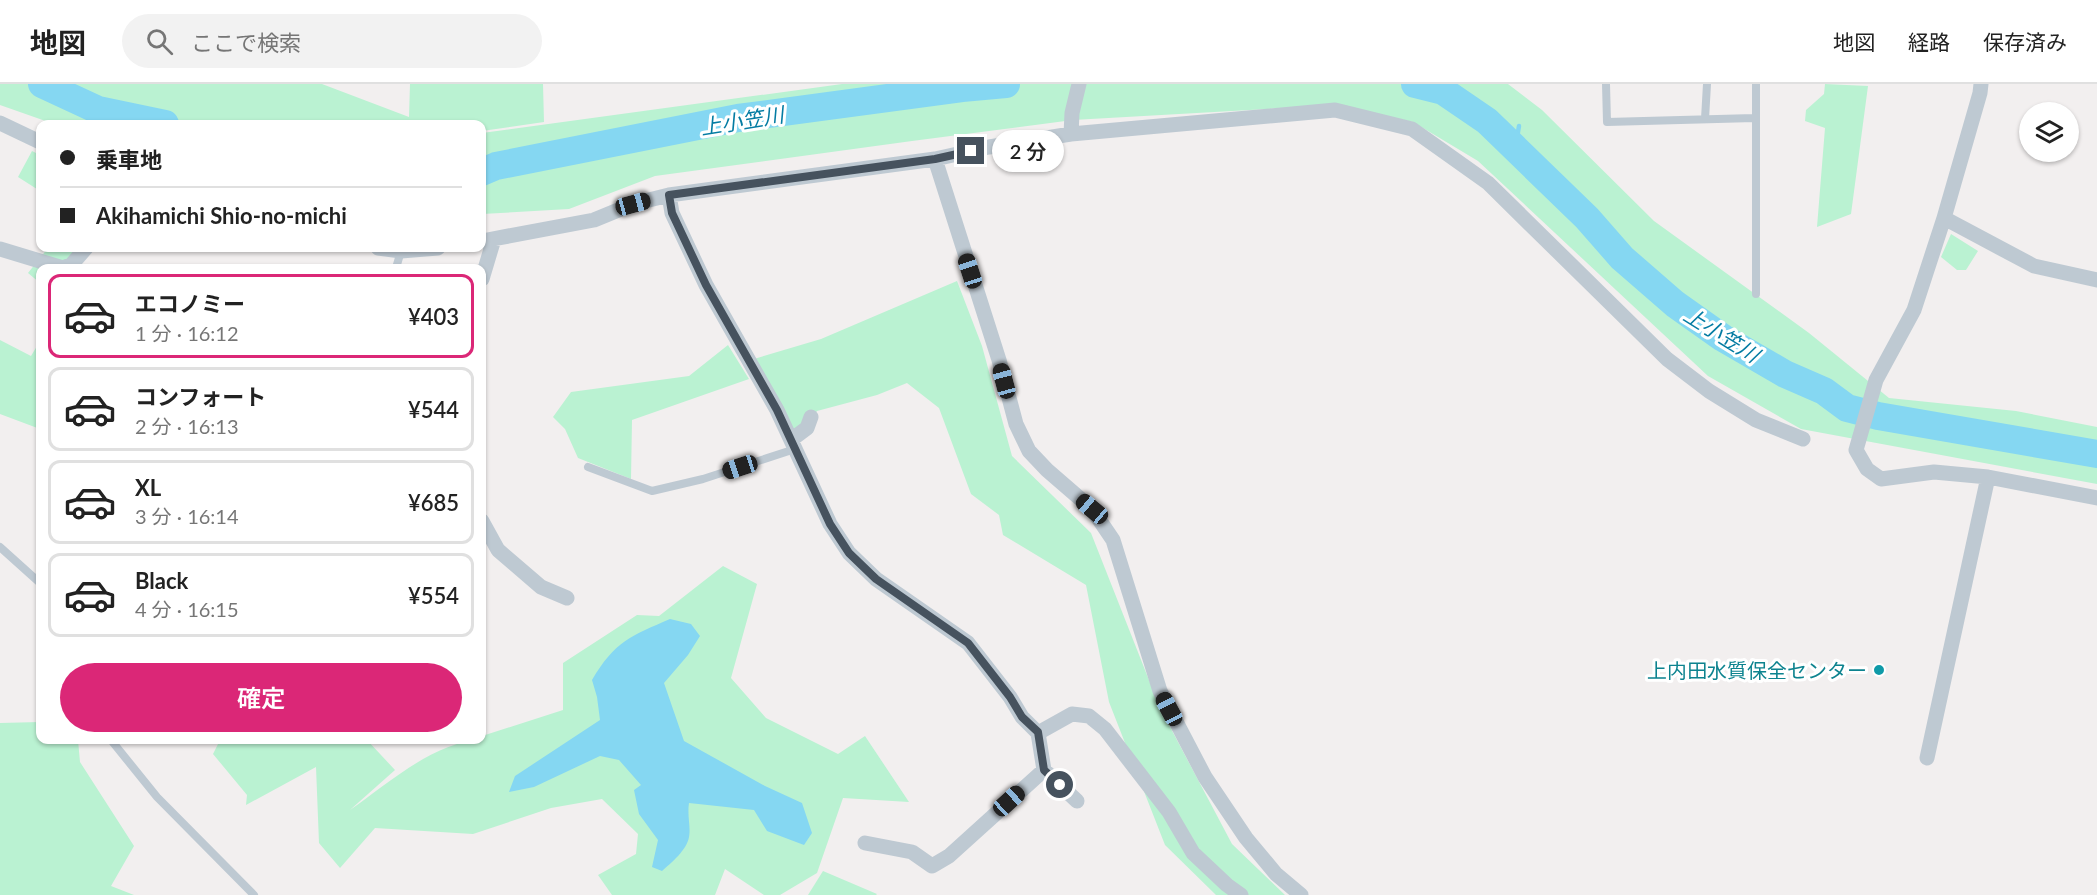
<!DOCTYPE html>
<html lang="ja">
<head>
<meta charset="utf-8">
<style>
  :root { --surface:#fff; --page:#f2f2f2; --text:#222; --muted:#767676; --line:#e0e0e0; --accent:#db2777 }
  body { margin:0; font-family:Lato,"Noto Sans JP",sans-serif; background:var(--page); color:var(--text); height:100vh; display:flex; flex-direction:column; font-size:22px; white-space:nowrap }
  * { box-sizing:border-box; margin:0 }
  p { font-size:20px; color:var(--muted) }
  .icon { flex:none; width:33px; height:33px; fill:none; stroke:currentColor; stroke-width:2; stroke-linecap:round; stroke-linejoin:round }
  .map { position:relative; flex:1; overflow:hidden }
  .side { position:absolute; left:36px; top:180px; width:450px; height:480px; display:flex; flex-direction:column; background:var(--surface); border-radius:12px; box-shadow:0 2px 4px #0004 }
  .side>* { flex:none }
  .guide { position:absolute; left:36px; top:36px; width:450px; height:132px; border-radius:12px; box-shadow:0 2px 4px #0004; display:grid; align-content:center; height:132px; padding:0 24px; background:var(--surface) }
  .fabs { position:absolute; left:2019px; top:18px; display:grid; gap:12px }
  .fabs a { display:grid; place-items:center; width:60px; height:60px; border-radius:50%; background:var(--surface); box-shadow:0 2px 4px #0004; font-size:30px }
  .end { position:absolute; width:27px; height:27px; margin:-14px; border:8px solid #46525e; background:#fff; box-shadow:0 0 0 3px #fff }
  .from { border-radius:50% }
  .bubble { position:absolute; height:42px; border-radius:21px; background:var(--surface); box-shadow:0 2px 4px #0004; font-size:20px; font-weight:600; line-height:42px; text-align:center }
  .car { position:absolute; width:18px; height:36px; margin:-18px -9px; border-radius:8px; box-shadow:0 0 4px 2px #0007; background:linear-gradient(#222 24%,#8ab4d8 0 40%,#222 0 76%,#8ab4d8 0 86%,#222 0) }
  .guide b { display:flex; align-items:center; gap:21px; height:57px; font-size:22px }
  .guide b+b { border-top:2px solid var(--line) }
  .guide i { width:15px; height:15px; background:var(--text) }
  ul { padding:10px 0 0; list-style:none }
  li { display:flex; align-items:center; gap:18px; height:84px; margin:0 12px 9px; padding:0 12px; border:3px solid var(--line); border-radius:12px }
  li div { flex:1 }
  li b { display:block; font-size:22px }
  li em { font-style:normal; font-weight:600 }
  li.active { border-color:var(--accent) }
  li>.icon { width:54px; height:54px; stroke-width:1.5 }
  .action { display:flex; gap:12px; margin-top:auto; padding:12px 24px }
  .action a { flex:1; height:69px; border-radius:36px; background:var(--accent); color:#fff; font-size:24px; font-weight:600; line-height:69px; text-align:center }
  header { display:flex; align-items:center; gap:36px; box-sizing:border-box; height:84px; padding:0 30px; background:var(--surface); border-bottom:2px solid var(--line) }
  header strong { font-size:28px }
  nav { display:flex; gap:33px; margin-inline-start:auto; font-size:21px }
  .search { width:420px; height:54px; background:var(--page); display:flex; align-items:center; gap:15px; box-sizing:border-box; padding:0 21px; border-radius:33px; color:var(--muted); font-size:22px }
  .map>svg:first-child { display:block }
  .green { fill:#baf2d2 }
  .water { fill:#85d7f2 }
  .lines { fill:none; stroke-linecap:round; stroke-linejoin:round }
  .stream { stroke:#85d7f2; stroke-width:4.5 }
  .river { stroke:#85d7f2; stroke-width:28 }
  .service { stroke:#bec9d2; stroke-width:8 }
  .minor { stroke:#bec9d2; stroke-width:15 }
  .route { stroke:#46525e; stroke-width:8 }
  .culture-dot { fill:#0f9aa8; stroke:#fff; stroke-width:2 }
  .labels { text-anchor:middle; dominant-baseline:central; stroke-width:6; stroke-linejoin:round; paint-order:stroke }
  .culture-label { font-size:20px; fill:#0d838f; stroke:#fff; text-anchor:end }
  .water-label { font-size:21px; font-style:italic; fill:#047ca3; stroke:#fff }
</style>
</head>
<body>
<header>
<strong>地図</strong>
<div class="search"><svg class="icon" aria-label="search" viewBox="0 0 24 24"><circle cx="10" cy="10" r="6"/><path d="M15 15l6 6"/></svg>ここで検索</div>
<nav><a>地図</a><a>経路</a><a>保存済み</a></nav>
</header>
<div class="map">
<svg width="2097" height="811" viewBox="0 0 2097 811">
  <rect width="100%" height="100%" fill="#f2efef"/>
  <path class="green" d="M0,0h322l87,33 1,-33h133l1,38 -62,9v-7h-428l-54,-19z
    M842,0h666l34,26 112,111 155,112 80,65 127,13 81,16v57l-296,-55 -93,-53 -230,-215 -65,-39 -75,-17 -265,15 -161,21 -257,35 -86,33 -87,5v-81z
    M1825,0l43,2 -17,128 -34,13 8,-99 -20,-7 1,-11 18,-16z
    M32,67l8,4v36l-22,-14z
    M1951,150l27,17 -12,19h-9l-16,-13z
    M48,164h32l-13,15 -27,5v15l-12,-10z
    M957,197l25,65 30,110 79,77 69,175 72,136 53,51h-69l-51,-50 -56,-143 -23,-117 -83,-50 -4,-20 -28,-21 -32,-86 -32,-25 -30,12 -60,16 -22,30 -41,-82 67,-20z
    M0,256l31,16 9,-15v88l-40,-15z
    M728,261l21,34 -117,41 -1,59 -53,-21 -13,-29 -12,-12 18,-25 118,-16z
    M723,482l34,18 -26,94 35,40 72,36 27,-18 44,66 -66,-4 -26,75 -37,22h-16l-39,-26 -10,26h-103l-14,-20 38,-21 2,-20 -36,-35 -51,9 -78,26 -98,-6 -35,40 -21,-25 -3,-76 -70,38 1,-10 -34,-41 7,-14h147l28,30 -45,40c36,-25 86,-70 132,-70v-4l81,-26v-47l74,-48 22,1z
    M40,638v18h38l2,22 54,84 -23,40 23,9h-134v-172z
    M823,787l54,23 -1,1h-68z"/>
  <path class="water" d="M670,535l21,5 9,12 -12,19 -24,28 20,58 81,45 37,17 10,30 -8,12 -37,-14 -13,-21 -65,-7c-2,13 2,24 0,34 -2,13 -18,26 -27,34l-10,-4 6,-27 -19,-26 -5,-24 7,-5 -22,-25 -19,-4 -66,31 -25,5 6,-16 85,-56 -3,-23 -5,-17c23,-39 39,-44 78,-61z"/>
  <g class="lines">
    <path class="stream" d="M1515,66l4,-24"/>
    <path class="river" d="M42,0l56,26 67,14
      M1415,0l28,7 44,30 100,97 35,40 53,46 48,34 62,36 39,17 23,17 31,8 219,38
      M482,88l14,-6 242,-48 224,-30 44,-4"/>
    <path class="service" d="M1606,0l1,38 147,-4
      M1756,0v210
      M1705,35l2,-35
      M396,184l5,-17
      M588,383l64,24 51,-12 92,-30
      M0,463l40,36
      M111,656l46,57 97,98"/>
    <path class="minor" d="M1981,0l-1,9 -36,125 -30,92 -38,70 -20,70 11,19 14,10 53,-7 54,5 109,21
      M0,39l40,19
      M1071,50l1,-21 7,-29
      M935,75l64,201 17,64 13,27 18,19 45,39 21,31 47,151 45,86 41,61 30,36 25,21
      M669,111l3,18 34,72 71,125 53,114 19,29 27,26 92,64 42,54 12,20 16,16 34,-19 17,2 16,13 64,83 24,41 34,32 14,10
      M1944,134l90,48 63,14
      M482,157l112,-21 39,-16 36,-9 266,-36 54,-12 82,-13 264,-24 77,19 76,54 179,176 42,32 47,29 47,19
      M378,164l23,3 37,-3
      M0,165l63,19 9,-4 14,-16
      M482,195l12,-40
      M791,356l16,-12 4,-11
      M482,437l16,29 43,37 26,11
      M1038,649l6,37 33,31
      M1927,674l61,-281
      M865,759l47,9 20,14 17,-10 95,-86"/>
  </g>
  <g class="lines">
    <path class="route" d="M971,67l-36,8 -266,36 3,18 34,72 71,125 53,114 19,29 27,26 92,64 42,54 12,20 16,15 6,38 16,15"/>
  </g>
  <circle class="culture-dot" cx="1879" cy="586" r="6"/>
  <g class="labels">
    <g class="culture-label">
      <text x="1867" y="586">上内田水質保全センター</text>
    </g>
    <g class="water-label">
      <text transform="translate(742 36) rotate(-9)">上小笠川</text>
      <text transform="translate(1722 250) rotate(32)">上小笠川</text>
    </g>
  </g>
</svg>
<div class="fabs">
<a><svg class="icon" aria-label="layers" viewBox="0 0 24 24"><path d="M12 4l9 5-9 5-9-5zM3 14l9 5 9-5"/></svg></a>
</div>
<i class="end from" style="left:1060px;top:701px"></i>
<i class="end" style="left:971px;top:67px"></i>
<div class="bubble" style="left:992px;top:46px;width:72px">2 分</div>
<i class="car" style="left:633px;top:120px;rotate:75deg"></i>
<i class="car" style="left:970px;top:187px;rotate:342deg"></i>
<i class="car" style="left:1004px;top:297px;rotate:345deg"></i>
<i class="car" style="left:740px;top:383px;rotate:252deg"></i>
<i class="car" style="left:1092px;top:425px;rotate:310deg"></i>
<i class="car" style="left:1169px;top:625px;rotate:332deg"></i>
<i class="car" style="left:1009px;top:717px;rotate:48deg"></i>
<div class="guide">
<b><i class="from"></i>乗車地</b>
<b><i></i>Akihamichi Shio-no-michi</b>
</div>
<section class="side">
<ul>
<li class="active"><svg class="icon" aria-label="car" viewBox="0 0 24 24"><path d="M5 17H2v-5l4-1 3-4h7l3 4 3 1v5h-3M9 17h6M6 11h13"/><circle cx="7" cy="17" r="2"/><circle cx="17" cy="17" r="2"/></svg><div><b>エコノミー</b><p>1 分 · 16:12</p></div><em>¥403</em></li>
<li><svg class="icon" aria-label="car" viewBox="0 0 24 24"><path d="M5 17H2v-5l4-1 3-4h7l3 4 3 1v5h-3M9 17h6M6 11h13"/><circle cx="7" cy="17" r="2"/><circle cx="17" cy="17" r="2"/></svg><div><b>コンフォート</b><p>2 分 · 16:13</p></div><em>¥544</em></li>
<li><svg class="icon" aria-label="car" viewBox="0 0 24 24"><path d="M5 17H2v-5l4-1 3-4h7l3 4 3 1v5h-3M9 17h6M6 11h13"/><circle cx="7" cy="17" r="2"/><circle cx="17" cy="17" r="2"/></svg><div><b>XL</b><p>3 分 · 16:14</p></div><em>¥685</em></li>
<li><svg class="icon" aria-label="car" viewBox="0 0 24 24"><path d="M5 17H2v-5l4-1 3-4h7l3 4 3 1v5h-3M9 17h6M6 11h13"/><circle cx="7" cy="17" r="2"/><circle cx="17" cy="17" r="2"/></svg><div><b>Black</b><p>4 分 · 16:15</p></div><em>¥554</em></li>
</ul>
<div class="action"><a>確定</a></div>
</section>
</div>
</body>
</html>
